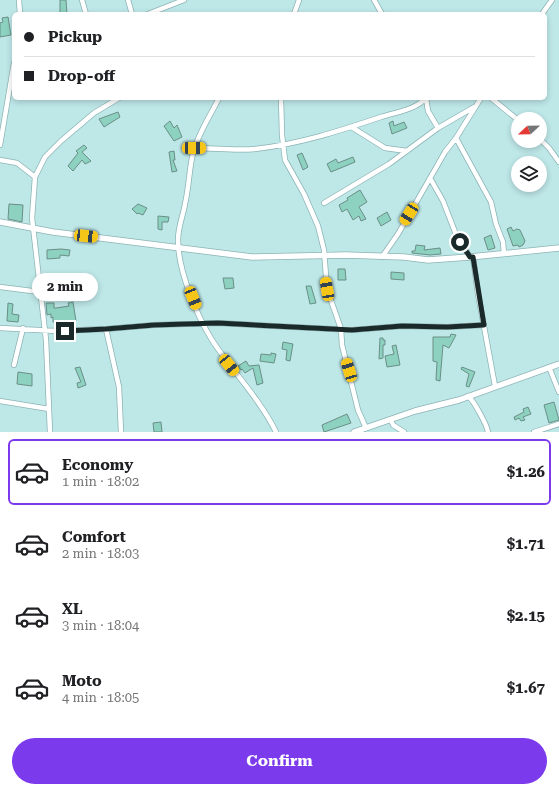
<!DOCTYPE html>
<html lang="en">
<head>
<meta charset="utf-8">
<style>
  :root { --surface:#fff; --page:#f2f2f2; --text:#202124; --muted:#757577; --line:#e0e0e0; --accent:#7c3aed }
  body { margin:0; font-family:"Roboto Serif",serif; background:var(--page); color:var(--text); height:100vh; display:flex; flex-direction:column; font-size:15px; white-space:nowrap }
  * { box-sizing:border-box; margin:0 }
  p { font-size:13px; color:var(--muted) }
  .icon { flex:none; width:22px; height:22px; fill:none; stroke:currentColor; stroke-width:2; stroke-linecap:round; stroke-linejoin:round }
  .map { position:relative; height:432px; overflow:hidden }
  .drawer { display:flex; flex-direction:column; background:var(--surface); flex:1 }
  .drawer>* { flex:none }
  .hud { position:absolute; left:12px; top:12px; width:535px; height:88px; border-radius:6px; box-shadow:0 2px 6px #0003; display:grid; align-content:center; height:88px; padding:0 12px; background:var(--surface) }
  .needle { width:26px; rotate:248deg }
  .fabs { position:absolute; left:511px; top:112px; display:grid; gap:8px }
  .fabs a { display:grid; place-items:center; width:36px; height:36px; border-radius:50%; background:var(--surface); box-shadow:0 2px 6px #0003; font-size:20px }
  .end { position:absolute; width:18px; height:18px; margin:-9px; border:5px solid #1a2a2a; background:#fff; box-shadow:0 0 0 2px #fff }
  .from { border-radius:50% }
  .bubble { position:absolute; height:28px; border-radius:14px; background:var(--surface); box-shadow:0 2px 6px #0003; font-size:13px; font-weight:700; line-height:28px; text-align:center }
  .car { position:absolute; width:12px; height:24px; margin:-12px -6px; border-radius:5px; box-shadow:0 0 3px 1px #0007; background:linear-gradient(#f5c518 24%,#345 0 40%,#f5c518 0 76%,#345 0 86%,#f5c518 0) }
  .hud b { display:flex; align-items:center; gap:14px; height:38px; font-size:15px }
  .hud b+b { border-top:1px solid var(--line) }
  .hud i { width:10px; height:10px; background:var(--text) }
  ul { padding:7px 0 0; list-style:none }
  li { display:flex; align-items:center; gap:12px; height:66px; margin:0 8px 6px; padding:0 4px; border:2px solid transparent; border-radius:6px }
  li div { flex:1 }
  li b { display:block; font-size:15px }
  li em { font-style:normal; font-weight:700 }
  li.on { border-color:var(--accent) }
  li>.icon { width:36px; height:36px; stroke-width:1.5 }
  .primary-button { display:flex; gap:8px; margin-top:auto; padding:8px 12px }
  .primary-button a { flex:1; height:46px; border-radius:24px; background:var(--accent); color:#fff; font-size:16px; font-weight:700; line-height:46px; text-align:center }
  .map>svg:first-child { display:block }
  .building { fill:#8dd1c1; stroke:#6b8f86 }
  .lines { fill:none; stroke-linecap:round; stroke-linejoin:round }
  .minor-casing { stroke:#8cb3b5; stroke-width:6 }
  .tertiary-casing { stroke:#8cb3b5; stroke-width:7 }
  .minor { stroke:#fff; stroke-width:4.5 }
  .tertiary { stroke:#fff; stroke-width:5.5 }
  .route { stroke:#1a2a2a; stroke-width:5 }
</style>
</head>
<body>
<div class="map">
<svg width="559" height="432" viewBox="0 0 559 432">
  <rect width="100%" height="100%" fill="#bee7e8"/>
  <path class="building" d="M60,0h6l1,14h-7z
    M8,17l3,18 -11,2v-14l3,-1 -1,-4z
    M118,112l2,5 -16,10 -5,-8z
    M170,121l4,7 3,-3 5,12 -8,4 -10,-15z
    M393,121l1,5 10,-4 3,6 -15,6 -3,-11z
    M84,145l3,3 -5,4 9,9 -6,3 -3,-4 -9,11 -5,-5 10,-13 -2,-2z
    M174,151l1,9h-2l4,11 -5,1 -3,-20z
    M302,153l6,14 -5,3 -6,-15z
    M353,157l2,5 -24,10 -4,-8 9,-5 2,4z
    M360,190l7,12 -8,5 7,12 -5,2 -2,-5 -6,4 -6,-11 -5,3 -3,-7 9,-5 -1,-2z
    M9,204l14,1 -1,17 -14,-3z
    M138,204l9,4 -4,7 -5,-2 -1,1 -5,-5z
    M387,212l4,8 -10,6 -4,-8z
    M158,216l11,1 -1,5h-6v8l-4,-1z
    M511,227l2,4 4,-2 3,1 5,11 -2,4 -4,2 -1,-2 -5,1 -6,-17z
    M491,235l4,13 -7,2 -4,-12z
    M416,245l9,1 -1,4 16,-2 1,6 -11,1 -18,-2v-2h3z
    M61,249l9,1 -1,6 -9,-1v3l-13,1v-9z
    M338,269h7l1,11h-8z
    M391,272l13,1v7l-13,-1z
    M223,278h10l1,10 -9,1z
    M306,286h5l5,17 -6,1z
    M73,302l3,19 -23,1v-5l-2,1v-4l-4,1 -1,-12h8v5h2l13,-2 -1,-3z
    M8,303l5,1 -1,10 7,1 -1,7 -11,-1z
    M451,334l5,1 -7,13 -6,-3 -3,36 -4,-1 1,-18 -4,-1v-24h17z
    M380,338h3v2h2v5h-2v13l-4,1z
    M283,342l10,2 -3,17 -4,-1 1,-10 -5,-1z
    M396,345l4,20 -13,2 -2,-11 9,-2 -2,-8z
    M271,353l5,1 -2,9 -14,-2 1,-7 10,1z
    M246,361l3,5 10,-1 4,18 -6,2 -4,-17 -8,5 -3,-4 -1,1 -3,-4z
    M80,367l6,18 -8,3 -1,-5 4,-1 -6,-14z
    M462,367l13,5 -6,15 -3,-1 3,-12 -8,-5z
    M18,372l14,2v12l-15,-2z
    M554,402l5,18 -10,3 -5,-18z
    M528,407l3,7 -8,3 2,3 -4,1 -2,-3 -4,2 -1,-3 10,-5 -1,-3z
    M347,414l4,9 -27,9 -2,-7z
    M161,422l1,10h-8l-1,-9z"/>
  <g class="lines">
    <g class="minor-casing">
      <path id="minor" d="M19,0l1,14
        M82,0l4,14
        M128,0l4,14
        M374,0l8,14
        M148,14l36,-14
        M294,14l5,-14
        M542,14l10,-14
        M219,98c-9,18 -21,36 -26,55 -4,17 -4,34 -8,51 -2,12 -7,23 -7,36 0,30 18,74 34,100 20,31 48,59 64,92
        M281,98l1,37 3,25 19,34 14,32 6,24 3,39 14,40 1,16 16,65 8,18
        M426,98l2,13 10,17
        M491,98l27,22
        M353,128l32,20 22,3
        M456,138l35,64 5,22 7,18 1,12
        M540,139l9,9 10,14
        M0,145l14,-82
        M194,148c20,0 41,3 61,1 45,-5 84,-18 126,-32 15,-5 34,-7 45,-19
        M0,160l17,3 18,14
        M430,178l13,23 14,36 13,20
        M324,203l65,-39 49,-36 38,-22
        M382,257l16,-23 47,-82 11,-14 25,-40
        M473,257l5,37 17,92
        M0,287l40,5
        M0,328l56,3 50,-2 48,-4 64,-2 134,7 50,-4 45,1 37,-2
        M106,329l13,58 2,45
        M14,365l9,-37
        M549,367l10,25
        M468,396c6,5 19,29 20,36
        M0,401l49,8
        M391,420l2,5 11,7
        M50,432l-4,-92 -14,-122 3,-41 10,-20 16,-16 33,-28 25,-15
        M534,432l25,-8"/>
    </g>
    <g class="tertiary-casing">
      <path id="tertiary" d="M0,222l53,10 199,25 94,-2 58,2 24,3 42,-3 89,-9
        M354,432l61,-21 44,-11 100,-36"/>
    </g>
    <use href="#minor" class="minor"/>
    <use href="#tertiary" class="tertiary"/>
  </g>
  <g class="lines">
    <path class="route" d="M65,331l41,-2 48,-4 64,-2 134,7 50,-4 45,1 37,-2 -11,-68h-3l-10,-15"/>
  </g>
</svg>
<div class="fabs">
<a><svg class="needle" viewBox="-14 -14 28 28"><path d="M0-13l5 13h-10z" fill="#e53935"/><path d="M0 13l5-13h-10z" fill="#757577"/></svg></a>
<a><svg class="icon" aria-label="layers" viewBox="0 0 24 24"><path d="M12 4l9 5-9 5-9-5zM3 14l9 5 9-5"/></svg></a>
</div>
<i class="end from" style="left:460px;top:242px"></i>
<i class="end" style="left:65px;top:331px"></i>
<div class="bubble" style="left:32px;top:273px;width:66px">2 min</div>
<i class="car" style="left:194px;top:148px;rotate:90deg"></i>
<i class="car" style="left:409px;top:214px;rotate:212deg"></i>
<i class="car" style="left:86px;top:236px;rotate:96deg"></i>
<i class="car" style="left:327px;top:289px;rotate:350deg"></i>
<i class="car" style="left:193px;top:298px;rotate:158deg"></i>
<i class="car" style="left:229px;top:365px;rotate:141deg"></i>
<i class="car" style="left:349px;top:370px;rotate:343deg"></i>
<div class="hud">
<b><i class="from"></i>Pickup</b>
<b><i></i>Drop-off</b>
</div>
</div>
<section class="drawer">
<ul>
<li class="on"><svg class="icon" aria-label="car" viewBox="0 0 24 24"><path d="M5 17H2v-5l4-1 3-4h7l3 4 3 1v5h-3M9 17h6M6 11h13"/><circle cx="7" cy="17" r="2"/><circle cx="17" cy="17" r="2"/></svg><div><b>Economy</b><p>1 min · 18:02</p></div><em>$1.26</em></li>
<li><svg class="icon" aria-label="car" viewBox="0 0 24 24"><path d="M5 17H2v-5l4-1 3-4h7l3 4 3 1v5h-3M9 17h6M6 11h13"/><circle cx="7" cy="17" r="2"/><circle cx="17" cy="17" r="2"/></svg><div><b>Comfort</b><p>2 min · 18:03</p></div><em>$1.71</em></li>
<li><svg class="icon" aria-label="car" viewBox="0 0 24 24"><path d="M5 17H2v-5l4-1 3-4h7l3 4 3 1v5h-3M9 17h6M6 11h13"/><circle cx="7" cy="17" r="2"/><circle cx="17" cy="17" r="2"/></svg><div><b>XL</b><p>3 min · 18:04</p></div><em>$2.15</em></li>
<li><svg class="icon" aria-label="car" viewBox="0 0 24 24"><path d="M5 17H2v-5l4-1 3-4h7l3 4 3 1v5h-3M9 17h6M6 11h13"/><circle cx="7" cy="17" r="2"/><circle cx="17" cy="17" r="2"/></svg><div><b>Moto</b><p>4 min · 18:05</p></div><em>$1.67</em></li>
</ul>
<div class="primary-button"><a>Confirm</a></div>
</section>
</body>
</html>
